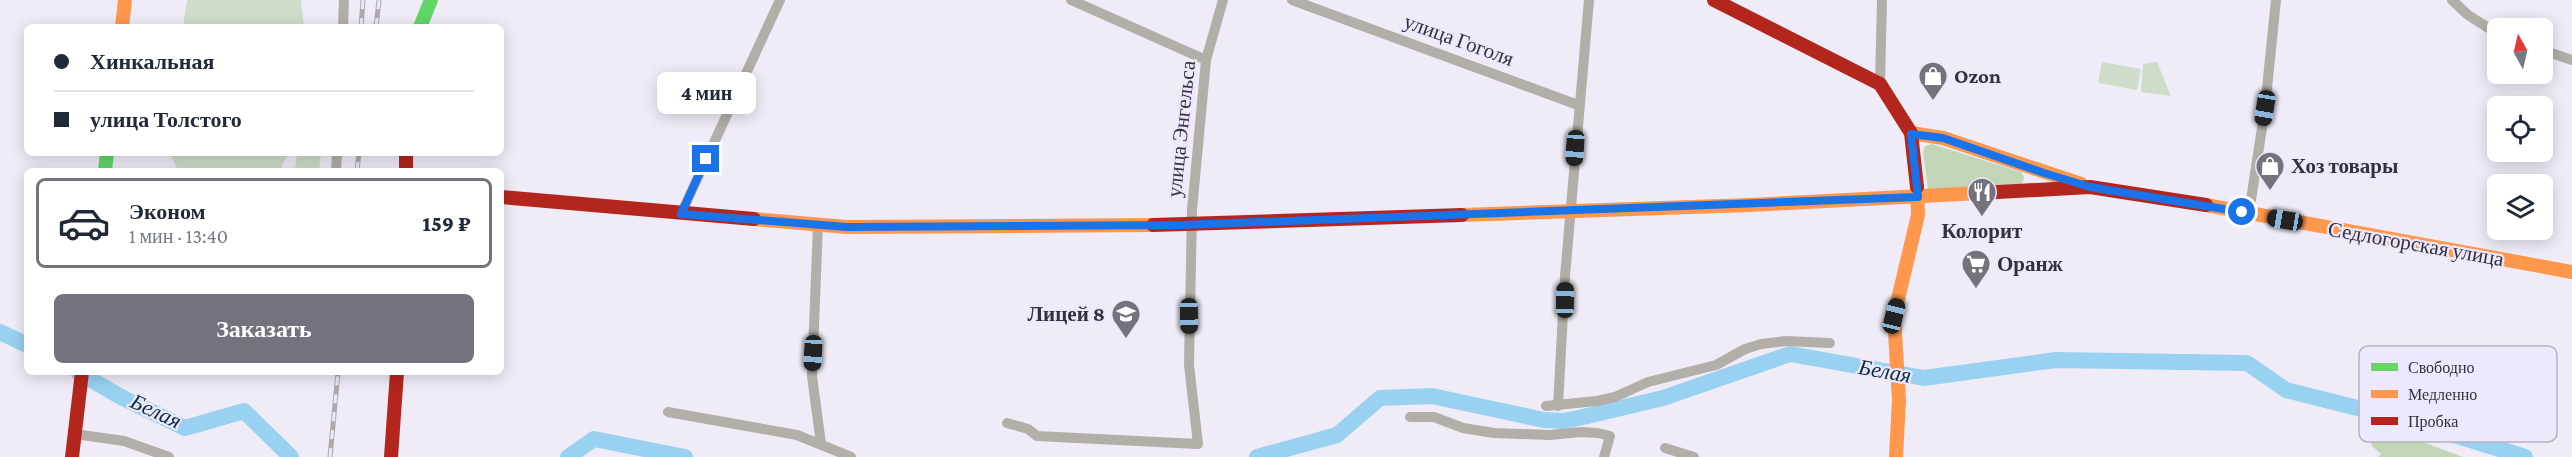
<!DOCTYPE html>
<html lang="ru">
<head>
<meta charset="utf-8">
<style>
  :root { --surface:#fff; --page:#f2f2f3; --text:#1f2937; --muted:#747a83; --line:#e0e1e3; --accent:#75727e }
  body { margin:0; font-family:"Crimson Pro",serif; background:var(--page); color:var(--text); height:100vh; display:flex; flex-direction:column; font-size:22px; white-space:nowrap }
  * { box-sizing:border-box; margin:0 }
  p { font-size:20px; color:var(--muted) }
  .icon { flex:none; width:33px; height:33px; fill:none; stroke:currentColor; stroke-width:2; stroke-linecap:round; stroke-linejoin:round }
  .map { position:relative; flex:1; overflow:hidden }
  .drawer { position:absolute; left:24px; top:168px; width:480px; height:207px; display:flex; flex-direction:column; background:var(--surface); border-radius:9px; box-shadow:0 3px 15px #0003 }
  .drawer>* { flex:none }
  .banner { position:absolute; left:24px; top:24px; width:480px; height:132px; border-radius:9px; box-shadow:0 3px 15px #0003; display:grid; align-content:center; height:132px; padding:0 30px; background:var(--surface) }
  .needle { width:39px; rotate:352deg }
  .fabs { position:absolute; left:2487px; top:18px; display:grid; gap:12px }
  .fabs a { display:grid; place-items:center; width:66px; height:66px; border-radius:9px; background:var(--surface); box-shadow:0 3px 15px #0003; font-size:30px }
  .end { position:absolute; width:27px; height:27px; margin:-14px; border:8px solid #1a73e8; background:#fff; box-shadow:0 0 0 3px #fff }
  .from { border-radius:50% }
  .bubble { position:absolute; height:42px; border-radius:9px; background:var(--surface); box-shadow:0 3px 15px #0003; font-size:20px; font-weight:800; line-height:42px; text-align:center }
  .car { position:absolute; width:18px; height:36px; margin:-18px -9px; border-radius:8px; box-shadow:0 0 4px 2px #0007; background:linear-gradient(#222 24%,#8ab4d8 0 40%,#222 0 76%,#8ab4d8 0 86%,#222 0) }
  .banner b { display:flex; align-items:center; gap:21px; height:57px; font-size:22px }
  .banner b+b { border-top:2px solid var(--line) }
  .banner i { width:15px; height:15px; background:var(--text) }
  ul { padding:10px 0 0; list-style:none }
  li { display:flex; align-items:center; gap:18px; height:90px; margin:0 12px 9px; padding:0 18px; border:3px solid transparent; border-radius:9px }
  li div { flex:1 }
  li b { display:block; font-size:22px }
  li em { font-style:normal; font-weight:800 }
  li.active { border-color:var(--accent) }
  li>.icon { width:54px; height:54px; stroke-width:1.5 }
  .cta { display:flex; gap:12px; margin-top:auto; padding:12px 30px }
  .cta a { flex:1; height:69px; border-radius:9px; background:var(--accent); color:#fff; font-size:24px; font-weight:800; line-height:69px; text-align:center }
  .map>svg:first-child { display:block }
  .green { fill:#cfdcc9 }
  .forest { fill:#c2d6b7 }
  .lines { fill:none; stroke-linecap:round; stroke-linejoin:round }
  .river { stroke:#98d2f0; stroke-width:16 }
  .street { stroke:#b3aea7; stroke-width:10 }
  .fast { stroke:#63d668; stroke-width:14 }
  .slow { stroke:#ff974d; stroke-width:14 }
  .jam { stroke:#b3261e; stroke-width:14 }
  .rail-casing { stroke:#aeaaa9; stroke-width:5 }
  .rail { stroke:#ede8fb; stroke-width:3; stroke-dasharray:9; stroke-linecap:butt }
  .route { stroke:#1a73e8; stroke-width:8 }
  .labels { text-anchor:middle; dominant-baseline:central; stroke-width:4.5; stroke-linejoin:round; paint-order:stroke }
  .street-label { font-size:21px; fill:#34313d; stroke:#ede8fb }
  .poi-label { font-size:21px; font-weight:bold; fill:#34313d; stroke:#ede8fb; text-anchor:start }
  .water-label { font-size:22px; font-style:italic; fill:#072f3f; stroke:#ede8fb }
  .key { fill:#ede8fb; stroke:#b6b1c2; stroke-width:1.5 }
  .key-label { font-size:16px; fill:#34313d }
</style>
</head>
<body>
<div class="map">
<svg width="2572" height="457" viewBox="0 0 2572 457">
  <rect width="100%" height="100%" fill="#efecf7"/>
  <path class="green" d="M187,0h114l3,27h-121z
    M2102,62l39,7 -4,21 -39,-7z
    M2157,62l14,34 -30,-4 2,-28z
    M170,153h118l-8,18h-102z
    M297,153h24l-2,18h-24z"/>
  <path class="forest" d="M1932,144l89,28 3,5 -1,5 -4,3 -91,4 -5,-37 2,-6z
    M2380,426l83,31h-85l3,-3 -9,-8 -3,-11z"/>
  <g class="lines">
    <path class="river" d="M0,332l27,13
      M78,372l43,25 64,31 59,-17 47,46
      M568,457l26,-18 91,18
      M1257,457l80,-22 43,-37 52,-2 112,24 19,1 20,-4 80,-19 127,-44 134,24 132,-18 191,3 39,27 127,32 112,35"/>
    <path class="street" d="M1071,0l135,60
      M1292,0l286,105
      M2452,0l16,15 30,19
      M343,27l1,-27
      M2542,50l30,10
      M1880,84l2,-84
      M336,171l1,-18
      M2249,213l16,-105 11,-108
      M681,214l99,-214
      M818,225l-6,151 9,68
      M1546,406l51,-5 18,-4 33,-15 68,-17 29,-16 16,-5 25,-3 44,2
      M1558,406l7,-130 24,-276
      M668,412l129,23 54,22
      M1410,417h24l29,11 31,5 56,2 30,-3 18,1 12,3 -6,21
      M1007,423l21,6 9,7 161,8 -9,-79 3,-155 14,-150 17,-60
      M75,434l49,7 45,16
      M1665,448l29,9"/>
    <path class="fast" d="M420,27l11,-27
      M105,171l2,-18"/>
    <path class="slow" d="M122,27l3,-27
      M1911,133l32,5 138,46
      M2206,205l366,67
      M1462,215l288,-10 230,-12
      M754,219l93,8 306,-2
      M1896,457l3,-57 -5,-84 24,-101 -1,-28"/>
    <path class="jam" d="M1714,0l166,84 31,49 6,54
      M406,153v18
      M1980,193l110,-6 116,18
      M501,197l253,22
      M1153,225l309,-10
      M72,457l10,-85
      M391,457l6,-85"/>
    <g class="rail-casing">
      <path id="rail" d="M361,27l2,-27
        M376,27l3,-27
        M357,171l2,-18
        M330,457l8,-85"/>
    </g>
    <use href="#rail" class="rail"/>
  </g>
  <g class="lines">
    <path class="route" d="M706,159l-25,55 166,13 336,-2 735,-28 -7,-63 32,4 101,35 46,14 152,25"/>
  </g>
  <defs>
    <g id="shop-pin" transform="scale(1.5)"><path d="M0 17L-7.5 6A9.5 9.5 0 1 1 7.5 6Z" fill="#75727e" stroke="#ede8fb"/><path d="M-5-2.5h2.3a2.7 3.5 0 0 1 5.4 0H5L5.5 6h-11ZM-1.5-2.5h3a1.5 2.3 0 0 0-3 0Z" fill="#fff"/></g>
    <g id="restaurant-pin" transform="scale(1.5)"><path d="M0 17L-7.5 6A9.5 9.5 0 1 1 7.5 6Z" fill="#75727e" stroke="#ede8fb"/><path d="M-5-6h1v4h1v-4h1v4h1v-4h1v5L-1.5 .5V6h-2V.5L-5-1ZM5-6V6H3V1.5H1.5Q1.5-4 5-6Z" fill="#fff"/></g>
    <g id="supermarket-pin" transform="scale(1.5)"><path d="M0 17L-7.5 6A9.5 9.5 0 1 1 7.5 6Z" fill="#75727e" stroke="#ede8fb"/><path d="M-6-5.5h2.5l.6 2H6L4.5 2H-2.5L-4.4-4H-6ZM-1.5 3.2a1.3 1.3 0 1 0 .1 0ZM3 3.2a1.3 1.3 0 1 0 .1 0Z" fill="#fff"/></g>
    <g id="school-pin" transform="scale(1.5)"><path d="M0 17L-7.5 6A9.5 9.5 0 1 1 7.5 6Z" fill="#75727e" stroke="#ede8fb"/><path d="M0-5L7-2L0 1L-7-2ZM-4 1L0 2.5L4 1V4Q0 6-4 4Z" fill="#fff"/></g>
  </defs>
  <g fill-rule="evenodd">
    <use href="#shop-pin" x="1933" y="76"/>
    <use href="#shop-pin" x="2270" y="166"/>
    <use href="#restaurant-pin" x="1982" y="192"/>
    <use href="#supermarket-pin" x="1976" y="264"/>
    <use href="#school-pin" x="1126" y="314"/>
  </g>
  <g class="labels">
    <g class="street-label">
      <text transform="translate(1459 40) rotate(20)">улица Гоголя</text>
      <text transform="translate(1181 129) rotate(-84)">улица Энгельса</text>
      <text transform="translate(2416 244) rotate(10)">Седлогорская улица</text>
    </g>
    <g class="poi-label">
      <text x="1954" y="76">Ozon</text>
      <text x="2291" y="166">Хоз товары</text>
      <text x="1982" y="231" text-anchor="middle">Колорит</text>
      <text x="1997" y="264">Оранж</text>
      <text x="1105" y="314" text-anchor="end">Лицей 8</text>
    </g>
    <g class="water-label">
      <text transform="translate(1885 371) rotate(10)">Белая</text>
      <text transform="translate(156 411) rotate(25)">Белая</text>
    </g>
  </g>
  <rect x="2359" y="346" width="198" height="96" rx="9" class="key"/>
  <rect x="2371" y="363" width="27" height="8" fill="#63d668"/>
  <rect x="2371" y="390" width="27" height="8" fill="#ff974d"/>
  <rect x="2371" y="417" width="27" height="8" fill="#b3261e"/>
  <g class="key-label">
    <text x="2408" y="373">Свободно</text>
    <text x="2408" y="400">Медленно</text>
    <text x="2408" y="427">Пробка</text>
  </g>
</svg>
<div class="fabs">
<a><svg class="needle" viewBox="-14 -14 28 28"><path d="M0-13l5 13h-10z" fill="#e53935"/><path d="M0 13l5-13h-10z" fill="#747a83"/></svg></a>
<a><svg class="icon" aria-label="locate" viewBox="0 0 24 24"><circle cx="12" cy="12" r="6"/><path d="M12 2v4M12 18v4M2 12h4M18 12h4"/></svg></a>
<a><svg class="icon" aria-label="layers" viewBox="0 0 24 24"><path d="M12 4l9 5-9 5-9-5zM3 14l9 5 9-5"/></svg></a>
</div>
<i class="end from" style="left:2242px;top:212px"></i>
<i class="end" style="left:706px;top:159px"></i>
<div class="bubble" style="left:657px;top:72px;width:99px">4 мин</div>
<i class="car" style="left:2265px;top:108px;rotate:189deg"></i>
<i class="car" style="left:1575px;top:148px;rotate:184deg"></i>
<i class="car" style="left:2285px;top:220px;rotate:280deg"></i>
<i class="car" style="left:1565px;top:300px;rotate:1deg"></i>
<i class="car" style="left:1189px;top:316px;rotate:179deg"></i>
<i class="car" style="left:1894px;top:316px;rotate:14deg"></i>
<i class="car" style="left:813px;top:353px;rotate:183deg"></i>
<div class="banner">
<b><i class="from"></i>Хинкальная</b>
<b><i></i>улица Толстого</b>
</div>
<section class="drawer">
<ul>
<li class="active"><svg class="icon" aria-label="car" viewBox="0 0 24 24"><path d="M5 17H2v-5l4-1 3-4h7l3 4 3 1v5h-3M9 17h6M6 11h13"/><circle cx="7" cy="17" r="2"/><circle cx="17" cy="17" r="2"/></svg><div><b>Эконом</b><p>1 мин · 13:40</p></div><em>159 ₽</em></li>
</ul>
<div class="cta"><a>Заказать</a></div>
</section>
</div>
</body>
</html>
